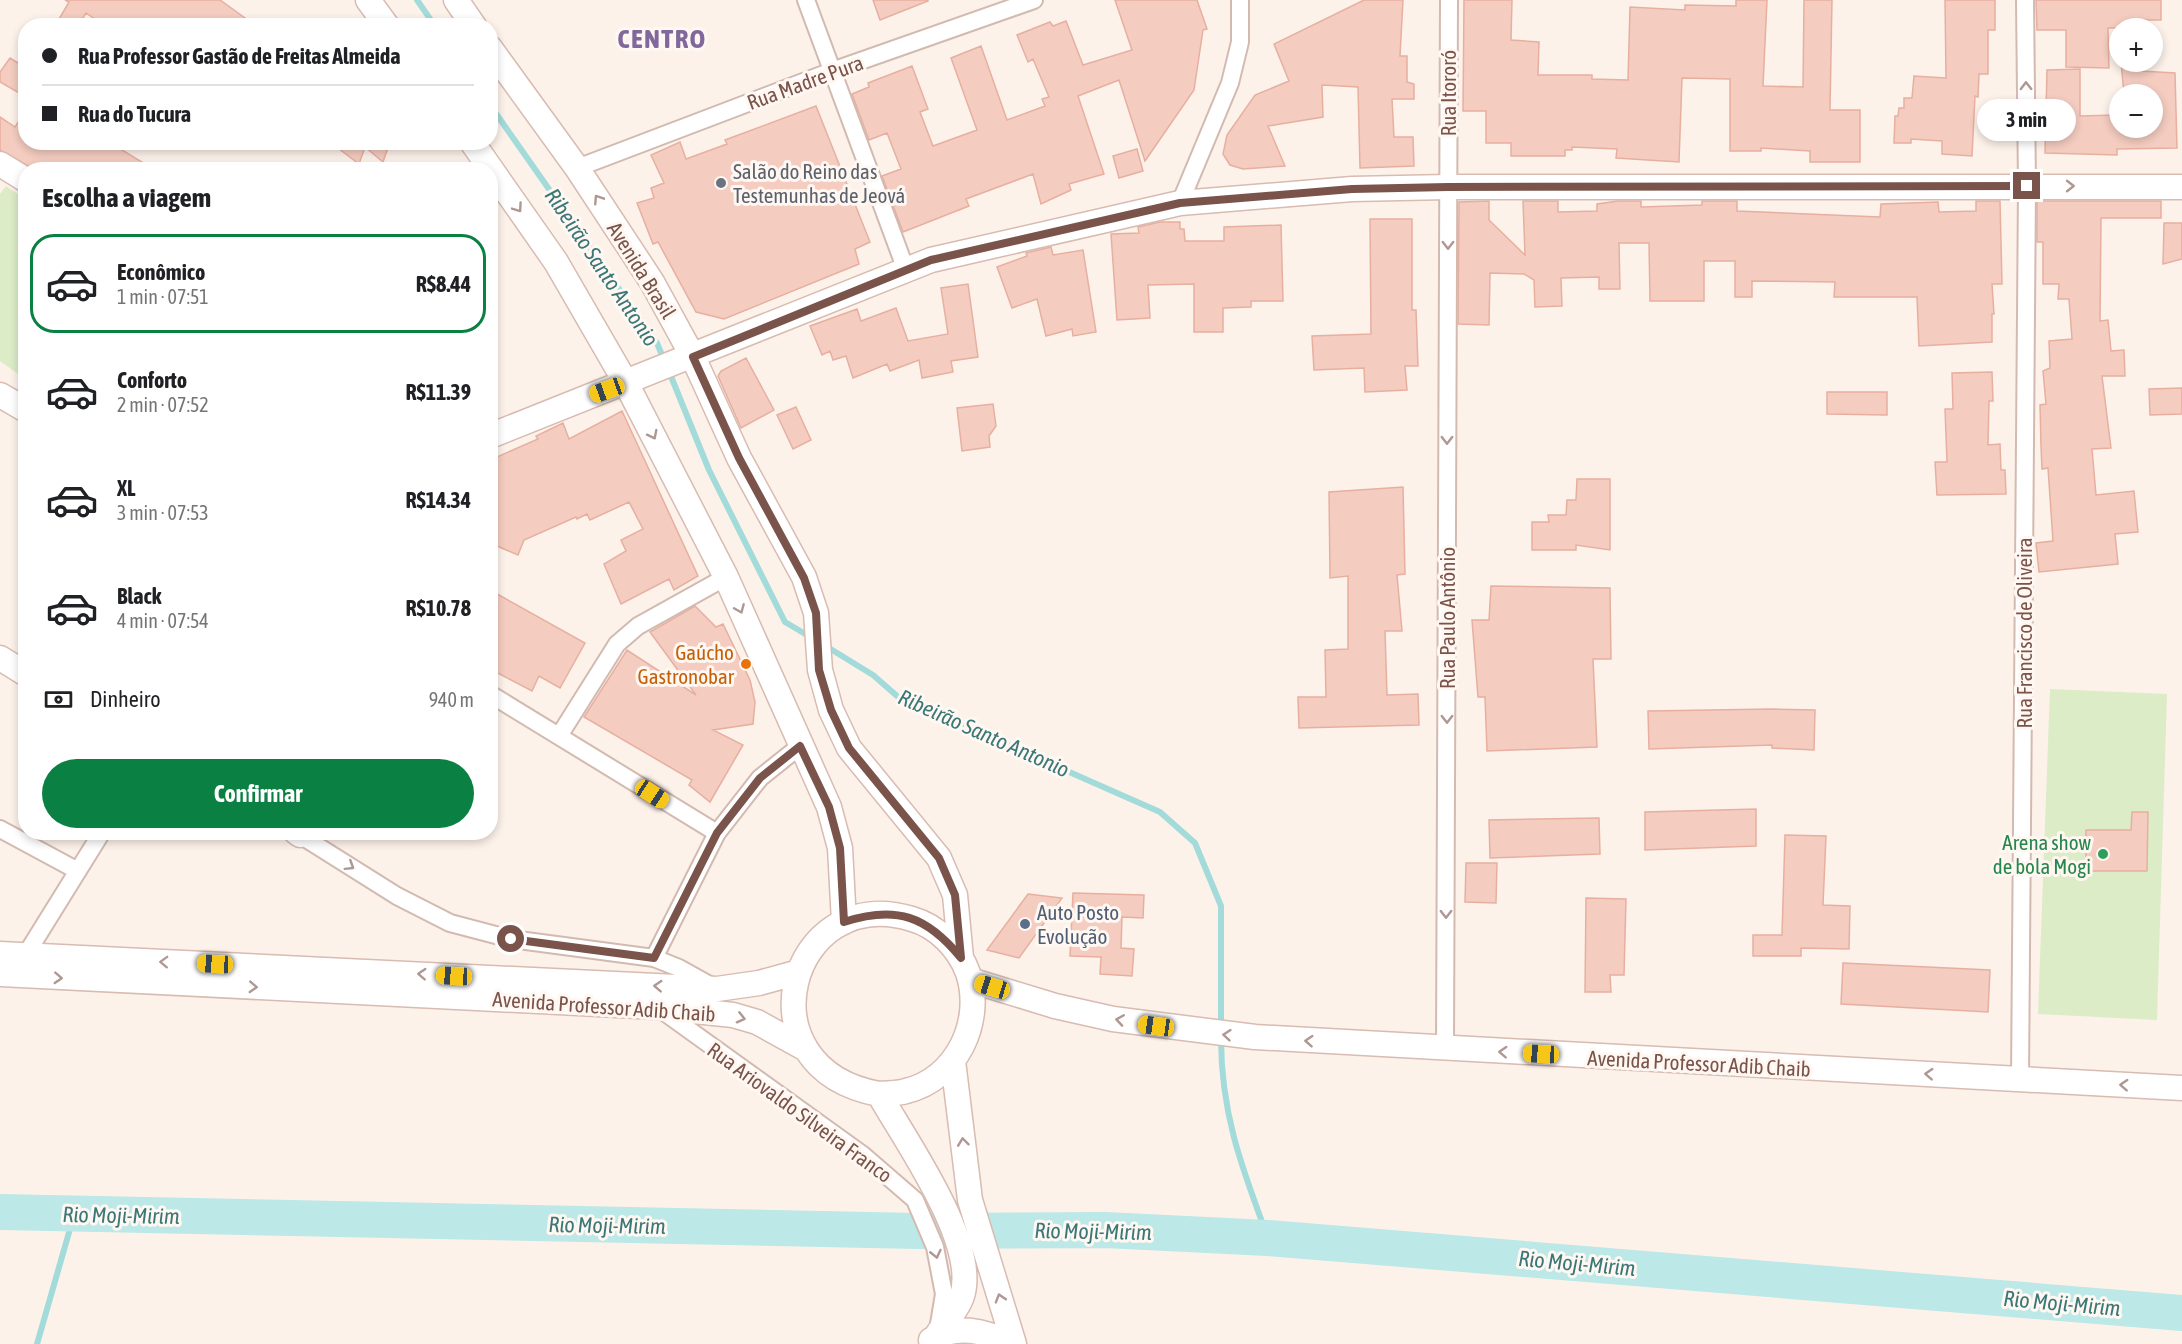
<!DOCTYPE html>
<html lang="pt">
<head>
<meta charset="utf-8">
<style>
  :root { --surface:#fff; --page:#f2f2f2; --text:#202124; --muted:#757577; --line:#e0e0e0; --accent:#0b8043 }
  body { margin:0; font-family:"Asap Condensed",sans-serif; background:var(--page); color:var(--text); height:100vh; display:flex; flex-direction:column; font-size:22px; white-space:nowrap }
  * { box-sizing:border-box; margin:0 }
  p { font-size:20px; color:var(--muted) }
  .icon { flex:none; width:33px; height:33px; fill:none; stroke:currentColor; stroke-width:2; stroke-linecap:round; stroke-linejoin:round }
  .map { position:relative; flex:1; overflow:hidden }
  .sheet { position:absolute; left:18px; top:162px; width:480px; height:678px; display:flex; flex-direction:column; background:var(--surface); border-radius:24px; box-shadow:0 3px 9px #0003 }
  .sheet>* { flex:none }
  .guide { position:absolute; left:18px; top:18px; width:480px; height:132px; border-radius:24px; box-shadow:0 3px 9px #0003; display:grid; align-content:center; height:132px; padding:0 24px; background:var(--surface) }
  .buttons { position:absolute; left:2109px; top:18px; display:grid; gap:12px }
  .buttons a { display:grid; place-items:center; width:54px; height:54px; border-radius:50%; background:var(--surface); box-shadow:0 3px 9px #0003; font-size:30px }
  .end { position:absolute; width:27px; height:27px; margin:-14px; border:8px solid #7a544b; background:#fff; box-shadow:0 0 0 3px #fff }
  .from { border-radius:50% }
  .bubble { position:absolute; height:42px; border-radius:21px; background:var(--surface); box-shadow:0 3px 9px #0003; font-size:20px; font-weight:700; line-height:42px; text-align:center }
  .car { position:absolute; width:18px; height:36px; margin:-18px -9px; border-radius:8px; box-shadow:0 0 4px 2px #0007; background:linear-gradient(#f5c518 24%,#345 0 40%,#f5c518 0 76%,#345 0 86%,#f5c518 0) }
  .guide b { display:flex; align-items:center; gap:21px; height:57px; font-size:22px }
  .guide b+b { border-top:2px solid var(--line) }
  .guide i { width:15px; height:15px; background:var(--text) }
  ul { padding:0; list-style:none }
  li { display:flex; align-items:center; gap:18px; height:99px; margin:0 12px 9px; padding:0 12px; border:3px solid transparent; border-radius:24px }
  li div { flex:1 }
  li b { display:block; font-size:22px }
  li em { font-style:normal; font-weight:700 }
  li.active { border-color:var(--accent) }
  li>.icon { width:54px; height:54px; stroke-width:1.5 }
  h2 { padding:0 24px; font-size:27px; line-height:72px }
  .pay { display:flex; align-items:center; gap:15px; height:66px; padding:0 24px; font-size:22px }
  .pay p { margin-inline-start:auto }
  .primary-button { display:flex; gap:12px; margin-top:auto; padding:12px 24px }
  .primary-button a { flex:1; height:69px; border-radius:36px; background:var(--accent); color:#fff; font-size:24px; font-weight:700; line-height:69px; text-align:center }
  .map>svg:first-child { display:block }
  .green { fill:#dcecc7 }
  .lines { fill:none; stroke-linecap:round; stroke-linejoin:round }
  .stream { stroke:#a2dbda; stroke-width:6 }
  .river { stroke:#bce8e7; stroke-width:36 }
  .building { fill:#f4ccc0; stroke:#e7afa0; stroke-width:1.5 }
  .street-casing { stroke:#d3bab1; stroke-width:20 }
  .secondary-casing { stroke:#d8bbb1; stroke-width:27 }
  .street { stroke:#fff; stroke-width:16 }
  .secondary { stroke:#fff; stroke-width:24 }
  .oneway { stroke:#af9893 }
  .route { stroke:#7a544b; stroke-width:8 }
  .worship-dot { fill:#6b7280; stroke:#fff7f1; stroke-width:2 }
  .food-dot { fill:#e8710a; stroke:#fff7f1; stroke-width:2 }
  .leisure-dot { fill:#2e9e5b; stroke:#fff7f1; stroke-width:2 }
  .service-dot { fill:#5c6f8a; stroke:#fff7f1; stroke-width:2 }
  .labels { text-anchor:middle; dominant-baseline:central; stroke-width:6; stroke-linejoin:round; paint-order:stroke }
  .street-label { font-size:21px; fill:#7a544b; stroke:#fff7f1 }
  .worship-label { font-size:21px; fill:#5b616d; stroke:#fff7f1; text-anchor:start }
  .food-label { font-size:21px; fill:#c56008; stroke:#fff7f1; text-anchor:end }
  .leisure-label { font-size:21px; fill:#27864d; stroke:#fff7f1; text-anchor:end }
  .service-label { font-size:21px; fill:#4e5e75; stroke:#fff7f1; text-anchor:start }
  .water-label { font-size:22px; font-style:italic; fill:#3a7777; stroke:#fff7f1 }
  .district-label { font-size:27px; font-weight:bold; letter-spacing:1.5px; fill:#81689c; stroke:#fff7f1 }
</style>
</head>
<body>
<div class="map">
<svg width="2182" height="1344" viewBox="0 0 2182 1344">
  <rect width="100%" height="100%" fill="#fdf2ea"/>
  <path class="green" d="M6,186l19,13v180l-25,-18v-167z
    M2050,689l117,5 -10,326 -119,-6z"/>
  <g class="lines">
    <path class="stream" d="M417,0l18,26
      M490,105l167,238 7,17
      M668,369l41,101 76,152 27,16
      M824,645l49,30 24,21 263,116 35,31 26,63v122
      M1221,1038c0,76 21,130 47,200
      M37,1344l37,-129"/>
    <path class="river" d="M0,1212l917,19 188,-1 163,8 914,75"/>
  </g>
  <path class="building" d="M65,0h155l36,26h-151l-19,-13 -8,13h-23l14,-24z
    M873,0h54l1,1 -48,19z
    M1115,0h82l10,29 -4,1 -9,60 -49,71 -26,-81 -41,16 26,78 -35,10 2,6 -30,14 -8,-30 -67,25 3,7 -66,26 -21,-56 19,-7 -14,-36 -18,7 -17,-46 17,-7 -1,-4 44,-17 16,43 -8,3 13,34 44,-16 -26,-72 30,-12 26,74 38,-14 -3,-7 7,-2 -16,-38 -5,3 -11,-27 33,-13 3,4 13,-5 17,44 49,-15z
    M1364,0h39l-3,56h7v26l7,2v15h-22l2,38h19l1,29 -54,2 -2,-81 -36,-2 1,32 -55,9 17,40 -42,3 -13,-4 -7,-11 4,-19 28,-40 34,-14 -15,-37z
    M1464,0h48l-1,40 28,2 -1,33h54v4l36,1 2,-73 55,3v-5l51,1v-6h31l-4,86 40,1 1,-87h28l-2,110h30v52h-50v-11l-49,-3v3h-31v-72l-48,-1 -3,84 -63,-4 1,-9 -45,-2v3h-7v6h-54v-13h-25v-32h-23z
    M1945,0h50v30h-7v44h-9l-1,23 -3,-1 -3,60 -30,-2v-13l-31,-2v4h-17l1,-27h3l1,-8h5v-10h8l2,-22 32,2z
    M2036,0h125v20h-20v8h-33l1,40 -43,-1v-37h-29z
    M10,58l16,10v29l-26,-15v-10z
    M2121,62h20v9l34,2 2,75 -60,1v6l-72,-2 2,-83 33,-1v47l36,-1 1,13h35v-34h-28z
    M816,106l54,136 -15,7 4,15 -135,55 -28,-7 -38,-70 -5,2 -16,-41 17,-5 -3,-10 13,-5 -13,-28 29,-13 6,17 41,-15 -2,-4z
    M26,110v32h83l46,28h-120l-35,-20v-33l15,10z
    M330,142h60l-7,20 -18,-15 -6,17z
    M1137,149l6,22 -24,7 -6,-22z
    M1489,201v19l36,35 -2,-54h35v11l39,-1v-7l21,-3h23v6l61,-2v-4h35v10l143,6 1,-13 57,-2 1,10 37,-1v-10h24l2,83h-10l2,30h-2v28l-73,4 -2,-49h-83l1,-15 -83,-1v16h-17v-36h-31v40h-54l-1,-58h-30l1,46h-21v-12l-38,1 1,28 -27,1 -1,-27 -10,-6 -34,-1 -1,52 -31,-1 1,-122z
    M2037,201h124v17h-60l-1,103 8,-1 3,31 13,-1 1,26h-23l9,72 -19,1 4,46 38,-4 4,41 -23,2 3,30 -79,8 -3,-29 17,-2 -5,-73 -6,1 -1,-23 -1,-41 6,-1 -3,-33 7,-3 -1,-27 23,-2 -3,-40h-11l1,-15h-16v-42h-6z
    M1370,219h42v91h4l2,56h-13l2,24 -42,2 -1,-24 -50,2 -2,-34 59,-2z
    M1160,222h20v7h4l1,12h39v-14l57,-2 2,76h-32v6l-28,1v24h-29v-48l-46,1 2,33 -33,2 -6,-86 28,-1 -1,-6z
    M2164,223h18v36l-19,5z
    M1051,247l2,8 30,-5 13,82 -23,4 -1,-7 -26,7 -9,-37 -25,9 -15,-41 30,-11 -1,-3z
    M968,284l10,73 -27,4 2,11 -31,6 -3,-18 -29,11 -3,-7 -34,14 -7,-22 -13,4 -3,-9 -8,4 -12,-29 47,-17 4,12 35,-13 12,33 40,-7 -7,-46z
    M746,358l28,52 -33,18 -23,-52 3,-5z
    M1992,372l1,29h-4l-1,44 12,-1 1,26h4l1,24 -69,1 -2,-33h12l-2,-53h8l-1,-36z
    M2182,388v26l-32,1 -1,-26z
    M1827,392h60v23l-60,-1z
    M993,404l3,22 -7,10 1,11 -28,4 -5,-43z
    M796,407l15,33 -18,9 -16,-34z
    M622,411l76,165 -24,14 -5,-11 -48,25 -17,-40 22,-13 -5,-11 22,-11 -14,-27 -39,18 -3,-6 -10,5 -1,-2 -52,23 -6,15 -28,-12 6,-15 -6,-2v-66l48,-21 -2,-3 27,-13 6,16z
    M1577,479h33v71l-34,-5v5h-44v-28h17l-1,-7h18l1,-15h9z
    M1403,487l2,87 -8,1 5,56h-17l2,64 31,-1 1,31 -120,3 -1,-31h28l-1,-47 23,-1v-73l-18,2 -1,-86z
    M1491,586l119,2 1,71h-18l4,88 -110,4 -2,-54h-7l-6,-77h17z
    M490,590l95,53 -25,45 -21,-12 -7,15 -42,-22z
    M695,606l21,21 7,-3 27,56 5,22 -2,22 -40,6 30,15 -33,57 -21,-17 3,-5 -108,-63 43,-67 69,45 -46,-63z
    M1772,709l43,1 -1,40 -42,-2v-3l-123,4 -1,-38z
    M1756,809v37l-111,4v-38z
    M2132,812h16l-1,59h-61v-41h45z
    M1599,818l1,36 -110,4 -1,-38z
    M1785,835l41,1 -3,69 27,1 -1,43 -48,-1v8h-48v-21h29z
    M1466,863h31l-1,40 -31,-1z
    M1073,893l71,2 -1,23 -21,-1 -1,31 13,1 -2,27 -32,-2 1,-17 -31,-1z
    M1028,894l34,4 -43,60 -32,-8z
    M1586,898l40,1 -2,76h-14l1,17h-26z
    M1843,963l147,7 -2,42 -147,-8z"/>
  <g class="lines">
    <g class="street-casing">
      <path id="street" d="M806,0l100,270
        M577,168l255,-97 202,-71
        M1180,203l50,-120 10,-41v-42
        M490,694l227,139
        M559,736l58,-92 21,-18 88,-49
        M0,829l78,42
        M300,835l97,61 53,27 61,16 143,19 25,10 34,19
        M25,956l77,-124
        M654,958l63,-125 43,-55 40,-32
        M660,1009l203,146 52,45 20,47 9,47 -6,36
        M1445,1049l4,-1049
        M2020,1079l7,-893 -2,-186"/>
    </g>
    <g class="secondary-casing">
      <path id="secondary" d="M368,0l19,26
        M456,0l18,26
        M490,48l87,120 75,114 41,75 46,101 65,119 12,36 4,57 11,40 18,38 90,110 16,37 6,63
        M472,142l84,120 70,121 100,194 103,230 11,41 4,74
        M0,164l26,16
        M0,395l26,15
        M490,436l441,-176 249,-57 172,-14 96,-2h734
        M0,658l26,16
        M296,832l4,3 1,-3
        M0,954l717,35 42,-6 40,-11
        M0,974l657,33 76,8 24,7 47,26
        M970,980l85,26 58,13 142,18 927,51
        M953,1061l17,139 44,144
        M879,1094c8,-1 18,0 27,-3 51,-12 78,-70 62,-118 -9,-25 -31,-47 -56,-54 -123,-38 -175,149 -33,175 26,46 100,149 83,202 -4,13 -17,27 -25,39
        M931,1340c24,-16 54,-10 77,4"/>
    </g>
    <use href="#street" class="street"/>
    <use href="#secondary" class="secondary"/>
  </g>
  <defs><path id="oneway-chevron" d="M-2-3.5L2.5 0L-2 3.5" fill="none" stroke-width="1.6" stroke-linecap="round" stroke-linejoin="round" transform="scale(1.5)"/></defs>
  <g class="oneway">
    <use href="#oneway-chevron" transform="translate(2026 86) rotate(-91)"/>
    <use href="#oneway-chevron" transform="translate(2070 186)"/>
    <use href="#oneway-chevron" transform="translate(598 199) rotate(-123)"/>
    <use href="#oneway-chevron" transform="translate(518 208) rotate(55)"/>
    <use href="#oneway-chevron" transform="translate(1448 245) rotate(90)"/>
    <use href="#oneway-chevron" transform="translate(653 435) rotate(63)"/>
    <use href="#oneway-chevron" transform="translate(1447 440) rotate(90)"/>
    <use href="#oneway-chevron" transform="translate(740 609) rotate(67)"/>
    <use href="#oneway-chevron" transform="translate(1447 719) rotate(90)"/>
    <use href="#oneway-chevron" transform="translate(350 866) rotate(32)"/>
    <use href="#oneway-chevron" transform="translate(1446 914) rotate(90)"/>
    <use href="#oneway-chevron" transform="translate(164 962) rotate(-178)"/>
    <use href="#oneway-chevron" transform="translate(422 974) rotate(-177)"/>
    <use href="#oneway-chevron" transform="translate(58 978) rotate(3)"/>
    <use href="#oneway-chevron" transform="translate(658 986) rotate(-177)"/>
    <use href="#oneway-chevron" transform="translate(253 987) rotate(3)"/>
    <use href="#oneway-chevron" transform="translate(741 1018) rotate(14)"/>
    <use href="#oneway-chevron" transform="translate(1120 1020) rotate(-171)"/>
    <use href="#oneway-chevron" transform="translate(1227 1035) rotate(-175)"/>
    <use href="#oneway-chevron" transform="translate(1309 1041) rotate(-176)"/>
    <use href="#oneway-chevron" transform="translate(1503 1052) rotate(-177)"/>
    <use href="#oneway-chevron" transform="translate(1929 1074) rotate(-177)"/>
    <use href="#oneway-chevron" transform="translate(2124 1085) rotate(-177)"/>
    <use href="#oneway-chevron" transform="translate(963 1142) rotate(-97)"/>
    <use href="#oneway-chevron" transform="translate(936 1254) rotate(77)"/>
    <use href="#oneway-chevron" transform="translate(1000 1298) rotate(-107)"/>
  </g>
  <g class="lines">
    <path class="route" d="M511,939l143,19 63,-125 43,-55 40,-32 29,61 11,41 4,74c52,-17 83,-6 117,36l-6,-63 -16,-37 -90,-110 -18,-38 -12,-40 -3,-57 -12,-35 -65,-120 -46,-101 238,-97 249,-57 172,-14 96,-2 579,-1"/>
  </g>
  <circle class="worship-dot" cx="721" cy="183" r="6"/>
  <circle class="food-dot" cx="746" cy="664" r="6"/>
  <circle class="leisure-dot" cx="2103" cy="854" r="6"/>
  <circle class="service-dot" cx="1025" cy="924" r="6"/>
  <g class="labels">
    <g class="street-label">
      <text transform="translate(805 82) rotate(-20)">Rua Madre Pura</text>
      <text transform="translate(1448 93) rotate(-90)">Rua Itororó</text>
      <text transform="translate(642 270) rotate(58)">Avenida Brasil</text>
      <text transform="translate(1447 618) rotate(-90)">Rua Paulo Antônio</text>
      <text transform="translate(2024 633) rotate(-90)">Rua Francisco de Oliveira</text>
      <text transform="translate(604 1006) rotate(4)">Avenida Professor Adib Chaib</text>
      <text transform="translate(1699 1063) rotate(3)">Avenida Professor Adib Chaib</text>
      <text transform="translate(800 1112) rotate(36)">Rua Ariovaldo Silveira Franco</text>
    </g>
    <g class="worship-label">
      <text x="733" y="171">Salão do Reino das<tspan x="733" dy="24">Testemunhas de Jeová</tspan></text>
    </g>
    <g class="food-label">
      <text x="734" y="652">Gaúcho<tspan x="734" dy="24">Gastronobar</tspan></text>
    </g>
    <g class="leisure-label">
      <text x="2091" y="842">Arena show<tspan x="2091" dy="24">de bola Mogi</tspan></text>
    </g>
    <g class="service-label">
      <text x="1037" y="912">Auto Posto<tspan x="1037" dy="24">Evolução</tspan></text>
    </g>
    <g class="water-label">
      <text transform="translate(602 267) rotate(56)">Ribeirão Santo Antonio</text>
      <text transform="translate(984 733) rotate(24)">Ribeirão Santo Antonio</text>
      <text transform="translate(121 1215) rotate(1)">Rio Moji-Mirim</text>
      <text transform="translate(607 1225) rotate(1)">Rio Moji-Mirim</text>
      <text transform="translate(1093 1231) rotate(1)">Rio Moji-Mirim</text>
      <text transform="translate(1577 1263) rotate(5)">Rio Moji-Mirim</text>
      <text transform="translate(2062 1303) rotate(5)">Rio Moji-Mirim</text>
    </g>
    <g class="district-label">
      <text x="662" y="38">CENTRO</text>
    </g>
  </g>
</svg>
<div class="buttons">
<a>+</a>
<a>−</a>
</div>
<i class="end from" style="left:511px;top:939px"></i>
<i class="end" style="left:2027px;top:186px"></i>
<div class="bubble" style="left:1977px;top:99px;width:99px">3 min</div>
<i class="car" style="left:607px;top:390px;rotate:250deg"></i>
<i class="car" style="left:652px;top:794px;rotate:123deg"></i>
<i class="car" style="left:215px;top:964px;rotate:273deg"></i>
<i class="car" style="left:454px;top:976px;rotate:273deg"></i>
<i class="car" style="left:992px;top:987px;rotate:287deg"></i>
<i class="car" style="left:1156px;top:1026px;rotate:278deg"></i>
<i class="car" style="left:1541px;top:1054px;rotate:273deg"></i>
<div class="guide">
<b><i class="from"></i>Rua Professor Gastão de Freitas Almeida</b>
<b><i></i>Rua do Tucura</b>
</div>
<section class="sheet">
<h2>Escolha a viagem</h2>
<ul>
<li class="active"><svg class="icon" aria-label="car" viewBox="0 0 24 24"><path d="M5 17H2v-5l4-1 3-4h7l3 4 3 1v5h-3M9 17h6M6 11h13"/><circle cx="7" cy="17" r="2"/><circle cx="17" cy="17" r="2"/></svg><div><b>Econômico</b><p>1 min · 07:51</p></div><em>R$8.44</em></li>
<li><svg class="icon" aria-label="car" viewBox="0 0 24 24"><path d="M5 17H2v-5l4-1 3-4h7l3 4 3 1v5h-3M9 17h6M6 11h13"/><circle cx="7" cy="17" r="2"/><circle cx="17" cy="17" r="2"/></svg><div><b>Conforto</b><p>2 min · 07:52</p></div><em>R$11.39</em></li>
<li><svg class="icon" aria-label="car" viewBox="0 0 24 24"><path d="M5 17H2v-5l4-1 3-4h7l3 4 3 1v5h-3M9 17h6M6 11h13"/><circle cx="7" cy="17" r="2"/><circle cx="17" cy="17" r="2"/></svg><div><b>XL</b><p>3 min · 07:53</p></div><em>R$14.34</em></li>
<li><svg class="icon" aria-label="car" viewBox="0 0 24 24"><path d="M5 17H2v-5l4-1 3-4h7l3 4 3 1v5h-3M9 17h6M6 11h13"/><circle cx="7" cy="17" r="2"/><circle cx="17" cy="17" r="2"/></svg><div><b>Black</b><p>4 min · 07:54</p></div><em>R$10.78</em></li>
</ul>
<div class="pay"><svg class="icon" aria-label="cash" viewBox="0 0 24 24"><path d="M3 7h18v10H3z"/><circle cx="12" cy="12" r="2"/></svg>Dinheiro<p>940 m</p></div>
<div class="primary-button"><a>Confirmar</a></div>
</section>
</div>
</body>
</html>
